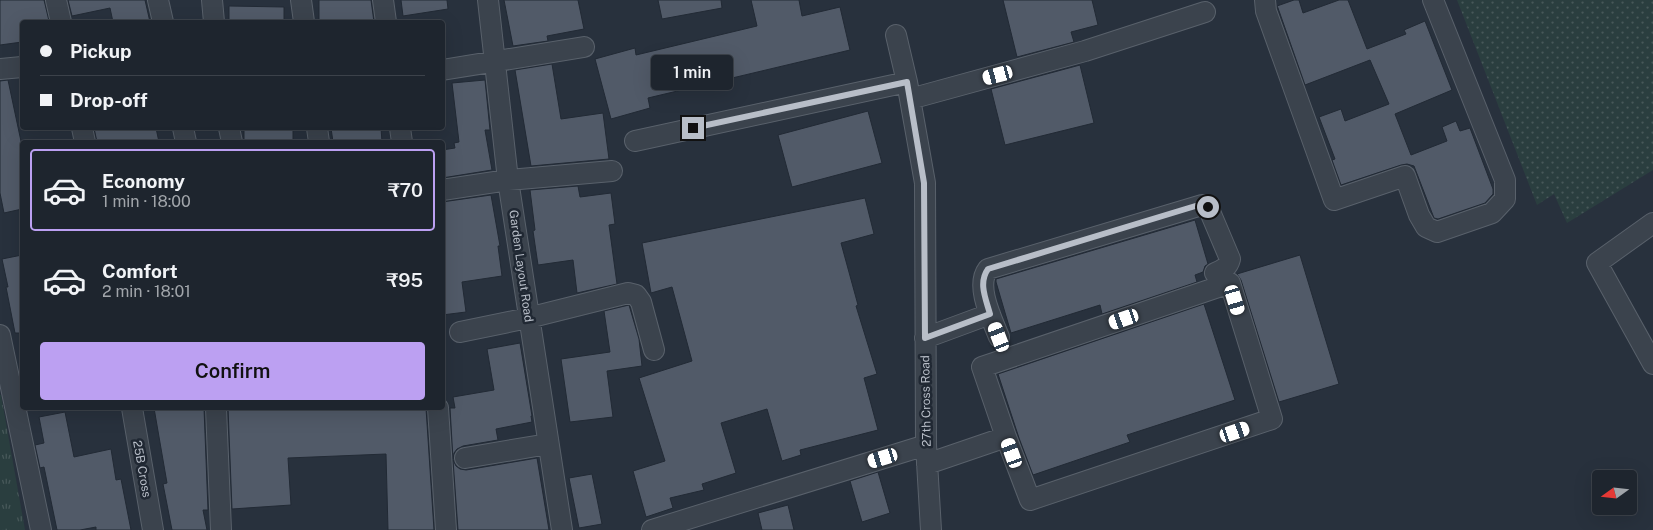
<!DOCTYPE html>
<html lang="en">
<head>
<meta charset="utf-8">
<style>
  :root { --surface:#1e252e; --page:#262d36; --text:#f1f3f6; --muted:#a1a5aa; --line:#3c424a; --accent:#bca0f2 }
  body { margin:0; font-family:"Public Sans",sans-serif; background:var(--page); color:var(--text); height:100vh; display:flex; flex-direction:column; font-size:19px; white-space:nowrap }
  * { box-sizing:border-box; margin:0 }
  p { font-size:16px; color:var(--muted) }
  .icon { flex:none; width:28px; height:28px; fill:none; stroke:currentColor; stroke-width:2; stroke-linecap:round; stroke-linejoin:round }
  .map { position:relative; flex:1; overflow:hidden }
  .drawer { position:absolute; left:20px; top:140px; width:425px; height:270px; display:flex; flex-direction:column; background:var(--surface); border-radius:5px; box-shadow:0 5px 20px #0002,0 0 0 1px var(--line) }
  .drawer>* { flex:none }
  .guide { position:absolute; left:20px; top:20px; width:425px; height:110px; border-radius:5px; box-shadow:0 5px 20px #0002,0 0 0 1px var(--line); display:grid; align-content:center; height:110px; padding:0 20px; background:var(--surface) }
  .needle { width:32px; rotate:255deg }
  .tools { position:absolute; left:1592px; top:470px; display:grid; gap:10px }
  .tools a { display:grid; place-items:center; width:45px; height:45px; border-radius:5px; background:var(--surface); box-shadow:0 5px 20px #0002,0 0 0 1px var(--line); font-size:25px }
  .end { position:absolute; width:22px; height:22px; margin:-11px; border:6px solid #b8bec8; background:#111; box-shadow:0 0 0 2px #111 }
  .from { border-radius:50% }
  .bubble { position:absolute; height:35px; border-radius:5px; background:var(--surface); box-shadow:0 5px 20px #0002,0 0 0 1px var(--line); font-size:16px; font-weight:600; line-height:35px; text-align:center }
  .car { position:absolute; width:15px; height:30px; margin:-15px -8px; border-radius:6px; box-shadow:0 0 4px 1px #0007; background:linear-gradient(#fff 24%,#345 0 40%,#fff 0 76%,#345 0 86%,#fff 0) }
  .guide b { display:flex; align-items:center; gap:18px; height:48px; font-size:19px }
  .guide b+b { border-top:1px solid var(--line) }
  .guide i { width:12px; height:12px; background:var(--text) }
  ul { padding:9px 0 0; list-style:none }
  li { display:flex; align-items:center; gap:15px; height:82px; margin:0 10px 8px; padding:0 10px; border:2px solid transparent; border-radius:5px }
  li div { flex:1 }
  li b { display:block; font-size:19px }
  li em { font-style:normal; font-weight:600 }
  li.selected { border-color:var(--accent) }
  li>.icon { width:45px; height:45px; stroke-width:1.5 }
  .cta { display:flex; gap:10px; margin-top:auto; padding:10px 20px }
  .cta a { flex:1; height:58px; border-radius:5px; background:var(--accent); color:#111; font-size:20px; font-weight:600; line-height:58px; text-align:center }
  .map>svg:first-child { display:block }
  .grass { fill:url(#grass-dots) }
  .park { fill:url(#park-tufts) }
  .building { fill:#515a68; stroke:#222a35 }
  .lines { fill:none; stroke-linecap:round; stroke-linejoin:round }
  .minor-casing { stroke:#59616b; stroke-width:22 }
  .minor { stroke:#3b434d; stroke-width:20 }
  .route { stroke:#b8bec8; stroke-width:6 }
  .labels { text-anchor:middle; dominant-baseline:central; stroke-width:5; stroke-linejoin:round; paint-order:stroke }
  .street-label { font-size:12px; fill:#b8bec8; stroke:#202833 }
</style>
</head>
<body>
<div class="map">
<svg width="1653" height="530" viewBox="0 0 1653 530">
  <defs>
    <pattern id="grass-dots" width="8" height="8" patternUnits="userSpaceOnUse" patternTransform="scale(1.25)"><rect width="8" height="8" fill="#2a3e3f"/><path d="M2 2h.1M6 6h.1" fill="none" stroke="#475859" stroke-width="1.8" stroke-linecap="round"/></pattern>
    <pattern id="park-tufts" width="24" height="20" patternUnits="userSpaceOnUse" patternTransform="scale(1.25)"><rect width="24" height="20" fill="#2a3e3f"/><path d="M3 7l-1-3M5 7V3M7 7l1-3M15 17l-1-3M17 17v-4M19 17l1-3" fill="none" stroke="#475859"/></pattern>
  </defs>
  <rect width="100%" height="100%" fill="#28313d"/>
  <path class="grass" d="M1457,0h196v170l-86,53 -13,-29 -17,11z"/>
  <path class="park" d="M0,395h1l24,135h-25z"/>
  <path class="building" d="M0,0h44l5,21 -27,1v20l-22,3z
    M68,0h77l5,22h-37l-3,-14 -38,8z
    M319,0h52l3,22h-55z
    M401,0h46l1,9 -45,7z
    M504,0h74l6,29 -37,7 1,5 -35,5z
    M658,0h63l1,8 -60,11z
    M751,0h48l3,16 38,-9 10,43 -202,48 2,10 -39,11 -16,-60 40,-11 1,7 121,-29z
    M1003,0h89l6,25 -27,7 3,10 -57,15z
    M1294,0h5l4,13 36,-13h9l19,49 39,-15 -2,-4 21,-9 27,69 -57,24 16,41 36,-14 -5,-14 14,-6 4,10 10,-3 23,61v5l-8,9 -47,16 -4,-1 -20,-52 -7,-2 -6,1 -60,20 -9,-25 3,-1 -16,-42 22,-8 4,12 44,-17 -19,-44 -65,25 -27,-77 -1,-2z
    M229,6l55,1v15h-55z
    M552,64l9,55 42,-6 6,46 -78,7 -16,-96z
    M1080,65l14,58 -89,22 -14,-56z
    M8,80l14,66v63l-18,4 -4,-20v-112z
    M485,80l5,50h-5l7,40 -50,8v-28l13,-2 -1,-5 5,-1 -7,-59z
    M868,111l14,52 -90,24 -14,-52z
    M94,128h62l3,14h-62z
    M244,128h49v14h-49z
    M331,128h50l1,14h-49z
    M578,186l2,11 31,-4 4,31 -6,1 8,59 -40,9 -4,-33 -35,5 -5,-34 2,-1 -5,-40z
    M491,195l9,51h-2l4,30 -40,6 4,30 -24,3v-113z
    M865,198l9,36 -33,9 17,62 -2,1 21,68 -13,4 14,52 -78,20 1,5 -19,6 -15,-52 -46,14 15,50 -34,11 2,6 -34,8 3,10 -27,9 -13,-46 32,-10 -26,-83 53,-17 -20,-74 -21,6 -9,-50z
    M1195,220l13,44 -3,2 -2,6 -8,3 2,7 -95,32 -2,-9 -89,28 -15,-51v-3z
    M22,255v78h-7l-9,-46h2l-6,-28z
    M1300,255l39,129 -60,18 -38,-122 -4,-6z
    M1204,304l31,96 -108,35 3,7 -97,33 -14,-37 -21,-64z
    M629,305l10,34 3,27 -35,5 6,46 -43,5 -9,-63 49,-7 -6,-41z
    M520,343l12,73h-1l1,6 -36,7 2,11 -35,6 -6,3 -3,4 -1,6 -3,-51h5l-2,-11 41,-7 -7,-41z
    M154,408h50l4,102h-5l4,20h-35l-9,-46 4,-1z
    M228,408h198l8,122h-46l-2,-76 -98,4 3,47 -59,4z
    M65,412l9,45 37,-8 5,31 5,-1 10,51h-35v-3l-16,3h-23l-13,-63 -4,1 -5,-23 9,-2 -5,-26z
    M537,458l12,72h-91l-5,-70 3,6 4,3 6,1z
    M878,472l12,41 -28,9 -12,-41z
    M592,474l10,50 -23,4 -10,-50z
    M788,505l6,25h-32l-4,-17z"/>
  <g class="lines">
    <g class="minor-casing">
      <path id="minor" d="M56,0l5,22
        M158,0l5,22
        M212,0l2,22
        M301,0l3,22
        M383,0l3,22
        M488,0l20,180 54,350
        M1265,0l1,11 68,189 71,-24 14,39 7,12 11,5 55,-19 13,-14v-19l-72,-180
        M896,35l11,47 18,101 1,262 5,85
        M0,69l22,-2
        M442,70l142,-23
        M910,99l175,-48 120,-39
        M82,128l3,14
        M183,128l3,14
        M229,128l3,14
        M317,128l2,14
        M400,128l2,14
        M635,141l272,-59
        M442,190l66,-10 104,-9
        M1653,223l-56,40 56,101
        M460,332l68,-14 100,-25 8,2 5,7 13,48
        M0,335l41,195
        M999,337c-7,-18 -24,-51 -11,-68l214,-64 6,2 22,52c-2,8 -7,11 -15,14
        M925,338l65,-24
        M132,408l21,122
        M216,408l5,122
        M438,408l8,122
        M465,458l83,-14
        M927,464l79,-27 24,63 242,-81 -42,-136 -248,84 24,70
        M652,530l274,-85"/>
    </g>
    <use href="#minor" class="minor"/>
  </g>
  <g class="lines">
    <path class="route" d="M693,128l214,-46 17,101 1,155 65,-24c-4,-15 -12,-31 -2,-45l214,-65 6,3"/>
  </g>
  <g class="labels">
    <g class="street-label">
      <text transform="translate(521 266) rotate(82)">Garden Layout Road</text>
      <text transform="translate(926 401) rotate(-91)">27th Cross Road</text>
      <text transform="translate(142 469) rotate(80)">25B Cross</text>
    </g>
  </g>
</svg>
<div class="tools">
<a><svg class="needle" viewBox="-14 -14 28 28"><path d="M0-13l5 13h-10z" fill="#e53935"/><path d="M0 13l5-13h-10z" fill="#a1a5aa"/></svg></a>
</div>
<i class="end from" style="left:1208px;top:207px"></i>
<i class="end" style="left:693px;top:128px"></i>
<div class="bubble" style="left:651px;top:55px;width:82px">1 min</div>
<i class="car" style="left:998px;top:75px;rotate:255deg"></i>
<i class="car" style="left:1235px;top:300px;rotate:163deg"></i>
<i class="car" style="left:1124px;top:319px;rotate:251deg"></i>
<i class="car" style="left:999px;top:337px;rotate:339deg"></i>
<i class="car" style="left:1235px;top:432px;rotate:71deg"></i>
<i class="car" style="left:1012px;top:453px;rotate:340deg"></i>
<i class="car" style="left:883px;top:458px;rotate:253deg"></i>
<div class="guide">
<b><i class="from"></i>Pickup</b>
<b><i></i>Drop-off</b>
</div>
<section class="drawer">
<ul>
<li class="selected"><svg class="icon" aria-label="car" viewBox="0 0 24 24"><path d="M5 17H2v-5l4-1 3-4h7l3 4 3 1v5h-3M9 17h6M6 11h13"/><circle cx="7" cy="17" r="2"/><circle cx="17" cy="17" r="2"/></svg><div><b>Economy</b><p>1 min · 18:00</p></div><em>₹70</em></li>
<li><svg class="icon" aria-label="car" viewBox="0 0 24 24"><path d="M5 17H2v-5l4-1 3-4h7l3 4 3 1v5h-3M9 17h6M6 11h13"/><circle cx="7" cy="17" r="2"/><circle cx="17" cy="17" r="2"/></svg><div><b>Comfort</b><p>2 min · 18:01</p></div><em>₹95</em></li>
</ul>
<div class="cta"><a>Confirm</a></div>
</section>
</div>
</body>
</html>
